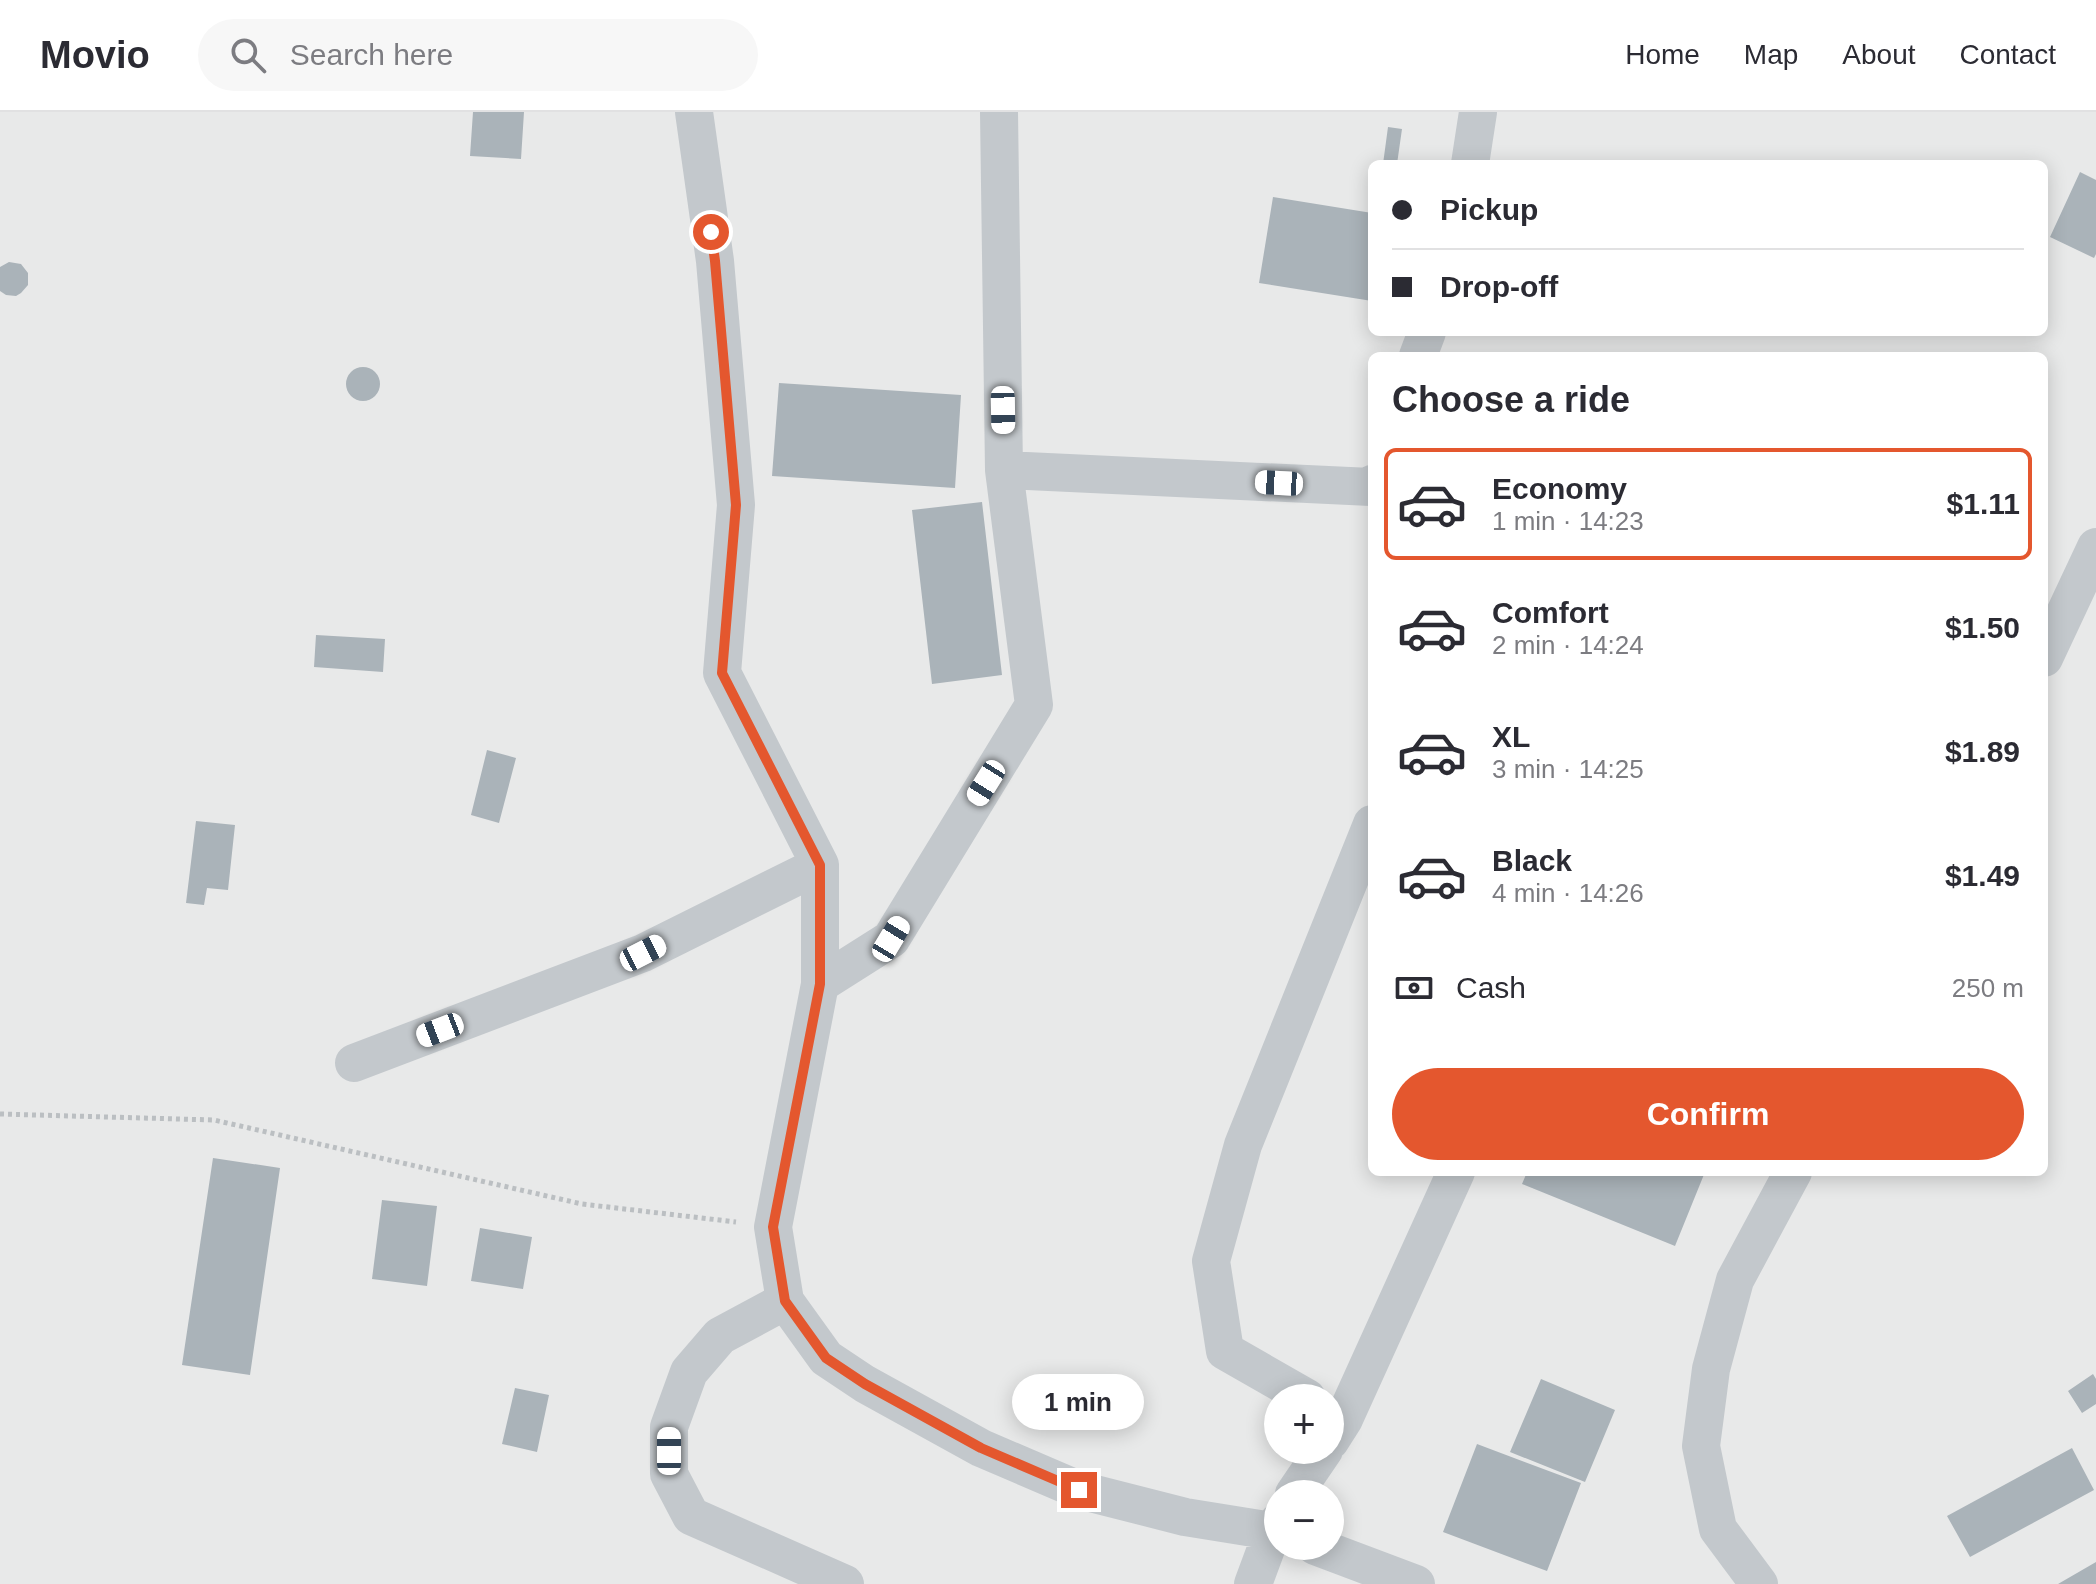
<!DOCTYPE html>
<html lang="en">
<head>
<meta charset="utf-8">
<style>
  :root { --surface:#fff; --page:#f7f7f7; --text:#2b2b33; --muted:#7c7c81; --line:#e1e1e2; --accent:#e4572e }
  body { margin:0; font-family:Helvetica,sans-serif; background:var(--page); color:var(--text); height:100vh; display:flex; flex-direction:column; font-size:30px; white-space:nowrap }
  * { box-sizing:border-box; margin:0 }
  p { font-size:26px; color:var(--muted) }
  .icon { flex:none; width:44px; height:44px; fill:none; stroke:currentColor; stroke-width:2; stroke-linecap:round; stroke-linejoin:round }
  .map { position:relative; flex:1; overflow:hidden }
  .sheet { position:absolute; left:1368px; top:240px; width:680px; height:824px; display:flex; flex-direction:column; background:var(--surface); border-radius:12px; box-shadow:0 4px 20px #0003 }
  .sheet>* { flex:none }
  .banner { position:absolute; left:1368px; top:48px; width:680px; height:176px; border-radius:12px; box-shadow:0 4px 20px #0003; display:grid; align-content:center; height:176px; padding:0 24px; background:var(--surface) }
  .buttons { position:absolute; left:1264px; top:1272px; display:grid; gap:16px }
  .buttons a { display:grid; place-items:center; width:80px; height:80px; border-radius:50%; background:var(--surface); box-shadow:0 4px 20px #0003; font-size:40px }
  .end { position:absolute; width:36px; height:36px; margin:-18px; border:10px solid #e4572e; background:#fff; box-shadow:0 0 0 4px #fff }
  .from { border-radius:50% }
  .bubble { position:absolute; height:56px; border-radius:28px; background:var(--surface); box-shadow:0 4px 20px #0003; font-size:26px; font-weight:600; line-height:56px; text-align:center }
  .car { position:absolute; width:24px; height:48px; margin:-24px -12px; border-radius:10px; box-shadow:0 0 6px 2px #0007; background:linear-gradient(#fff 24%,#345 0 40%,#fff 0 76%,#345 0 86%,#fff 0) }
  .banner b { display:flex; align-items:center; gap:28px; height:76px; font-size:30px }
  .banner b+b { border-top:2px solid var(--line) }
  .banner i { width:20px; height:20px; background:var(--text) }
  ul { padding:0; list-style:none }
  li { display:flex; align-items:center; gap:24px; height:112px; margin:0 16px 12px; padding:0 8px; border:4px solid transparent; border-radius:12px }
  li div { flex:1 }
  li b { display:block; font-size:30px }
  li em { font-style:normal; font-weight:600 }
  li.active { border-color:var(--accent) }
  li>.icon { width:72px; height:72px; stroke-width:1.5 }
  h2 { padding:0 24px; font-size:36px; line-height:96px }
  .pay { display:flex; align-items:center; gap:20px; height:88px; padding:0 24px; font-size:30px }
  .pay p { margin-inline-start:auto }
  .action { display:flex; gap:16px; margin-top:auto; padding:16px 24px }
  .action a { flex:1; height:92px; border-radius:48px; background:var(--accent); color:#fff; font-size:32px; font-weight:600; line-height:92px; text-align:center }
  header { display:flex; align-items:center; gap:48px; box-sizing:border-box; height:112px; padding:0 40px; background:var(--surface); border-bottom:2px solid var(--line) }
  header strong { font-size:38px }
  nav { display:flex; gap:44px; margin-inline-start:auto; font-size:28px }
  .search { width:560px; height:72px; background:var(--page); display:flex; align-items:center; gap:20px; box-sizing:border-box; padding:0 28px; border-radius:44px; color:var(--muted); font-size:30px }
  .map>svg:first-child { display:block }
  .built { fill:#e8e9e9; fill-rule:evenodd }
  .building { fill:#aab3b9 }
  .lines { fill:none; stroke-linecap:round; stroke-linejoin:round }
  .path { stroke:#bbbfc2; stroke-width:5; stroke-dasharray:4 4; stroke-linecap:butt }
  .minor { stroke:#c3c8cc; stroke-width:38 }
  .route { stroke:#e4572e; stroke-width:10 }
</style>
</head>
<body>
<header>
<strong>Movio</strong>
<div class="search"><svg class="icon" aria-label="search" viewBox="0 0 24 24"><circle cx="10" cy="10" r="6"/><path d="M15 15l6 6"/></svg>Search here</div>
<nav><a>Home</a><a>Map</a><a>About</a><a>Contact</a></nav>
</header>
<div class="map">
<svg width="2096" height="1472" viewBox="0 0 2096 1472">
  <rect width="100%" height="100%" fill="#fafaf8"/>
  <path class="built" d="M0,0h2096v1472h-2096zM1372,52h672v168h-672zM1372,244h672v816h-672zM1278,1286h52v52h-52zM1278,1382h52v52h-52z"/>
  <path class="building" d="M473,0h51l-3,47 -51,-3z
    M1388,15l14,2 -5,35h-14z
    M2080,60l16,8v74l-2,4 -44,-21z
    M1273,85l99,16v88l-113,-18z
    M9,150l12,2 7,9v12l-7,8 -5,3 -10,-1 -6,-4v-24z
    M346 272a17 17 0 1 1 34 0a17 17 0 1 1-34 0Z
    M779,271l182,12 -6,93 -183,-12z
    M982,390l20,173 -70,9 -20,-174z
    M316,523l69,4 -2,33 -69,-5z
    M487,638l29,8 -17,65 -28,-8z
    M196,709l39,4 -7,65 -21,-2 -3,17 -18,-2z
    M213,1046l67,10 -30,207 -68,-10z
    M1527,1060h178l-30,74 -153,-62z
    M382,1088l55,6 -10,80 -55,-7z
    M480,1116l52,9 -9,52 -52,-8z
    M2093,1262l3,5v25l-14,9 -14,-22z
    M1541,1267l74,31 -30,72 -75,-30z
    M515,1276l34,7 -12,57 -35,-8z
    M1477,1332l104,39 -34,88 -104,-39z
    M2072,1336l22,42 -124,67 -23,-41z
    M2096,1450v22h-38z"/>
  <g class="lines">
    <path class="path" d="M0,1002l214,6 368,84 154,18"/>
    <path class="minor" d="M694,0l21,149 21,244 -14,168 98,192v119l-47,243 12,74 41,57 39,26 116,64 98,42 106,27 93,15
      M1470,52l8,-52
      M1418,244l9,-24
      M1004,358l367,17 1,-3
      M2044,546l52,-111
      M820,872l71,-45 143,-234 -30,-235 -5,-358
      M354,951l289,-110 177,-88
      M785,1189l-65,35 -31,36 -20,55v47l22,42 154,68
      M1307,1286l-82,-47 -14,-90 32,-116 129,-321
      M1330,1329l14,-22 112,-247
      M1294,1382l30,-44
      M1315,1434l101,38
      M1253,1472l20,-54 5,-8
      M1759,1472l-41,-55 -17,-83 10,-77 24,-89 58,-108"/>
  </g>
  <g class="lines">
    <path class="route" d="M711,120l4,29 21,244 -14,168 98,192v119l-47,243 12,74 41,57 39,26 116,64 98,42"/>
  </g>
</svg>
<div class="buttons">
<a>+</a>
<a>−</a>
</div>
<i class="end from" style="left:711px;top:120px"></i>
<i class="end" style="left:1079px;top:1378px"></i>
<div class="bubble" style="left:1012px;top:1262px;width:132px">1 min</div>
<i class="car" style="left:1003px;top:298px;rotate:179deg"></i>
<i class="car" style="left:1279px;top:371px;rotate:273deg"></i>
<i class="car" style="left:986px;top:671px;rotate:212deg"></i>
<i class="car" style="left:891px;top:827px;rotate:31deg"></i>
<i class="car" style="left:643px;top:841px;rotate:63deg"></i>
<i class="car" style="left:440px;top:918px;rotate:249deg"></i>
<i class="car" style="left:669px;top:1339px;rotate:0deg"></i>
<div class="banner">
<b><i class="from"></i>Pickup</b>
<b><i></i>Drop-off</b>
</div>
<section class="sheet">
<h2>Choose a ride</h2>
<ul>
<li class="active"><svg class="icon" aria-label="car" viewBox="0 0 24 24"><path d="M5 17H2v-5l4-1 3-4h7l3 4 3 1v5h-3M9 17h6M6 11h13"/><circle cx="7" cy="17" r="2"/><circle cx="17" cy="17" r="2"/></svg><div><b>Economy</b><p>1 min · 14:23</p></div><em>$1.11</em></li>
<li><svg class="icon" aria-label="car" viewBox="0 0 24 24"><path d="M5 17H2v-5l4-1 3-4h7l3 4 3 1v5h-3M9 17h6M6 11h13"/><circle cx="7" cy="17" r="2"/><circle cx="17" cy="17" r="2"/></svg><div><b>Comfort</b><p>2 min · 14:24</p></div><em>$1.50</em></li>
<li><svg class="icon" aria-label="car" viewBox="0 0 24 24"><path d="M5 17H2v-5l4-1 3-4h7l3 4 3 1v5h-3M9 17h6M6 11h13"/><circle cx="7" cy="17" r="2"/><circle cx="17" cy="17" r="2"/></svg><div><b>XL</b><p>3 min · 14:25</p></div><em>$1.89</em></li>
<li><svg class="icon" aria-label="car" viewBox="0 0 24 24"><path d="M5 17H2v-5l4-1 3-4h7l3 4 3 1v5h-3M9 17h6M6 11h13"/><circle cx="7" cy="17" r="2"/><circle cx="17" cy="17" r="2"/></svg><div><b>Black</b><p>4 min · 14:26</p></div><em>$1.49</em></li>
</ul>
<div class="pay"><svg class="icon" aria-label="cash" viewBox="0 0 24 24"><path d="M3 7h18v10H3z"/><circle cx="12" cy="12" r="2"/></svg>Cash<p>250 m</p></div>
<div class="action"><a>Confirm</a></div>
</section>
</div>
</body>
</html>
